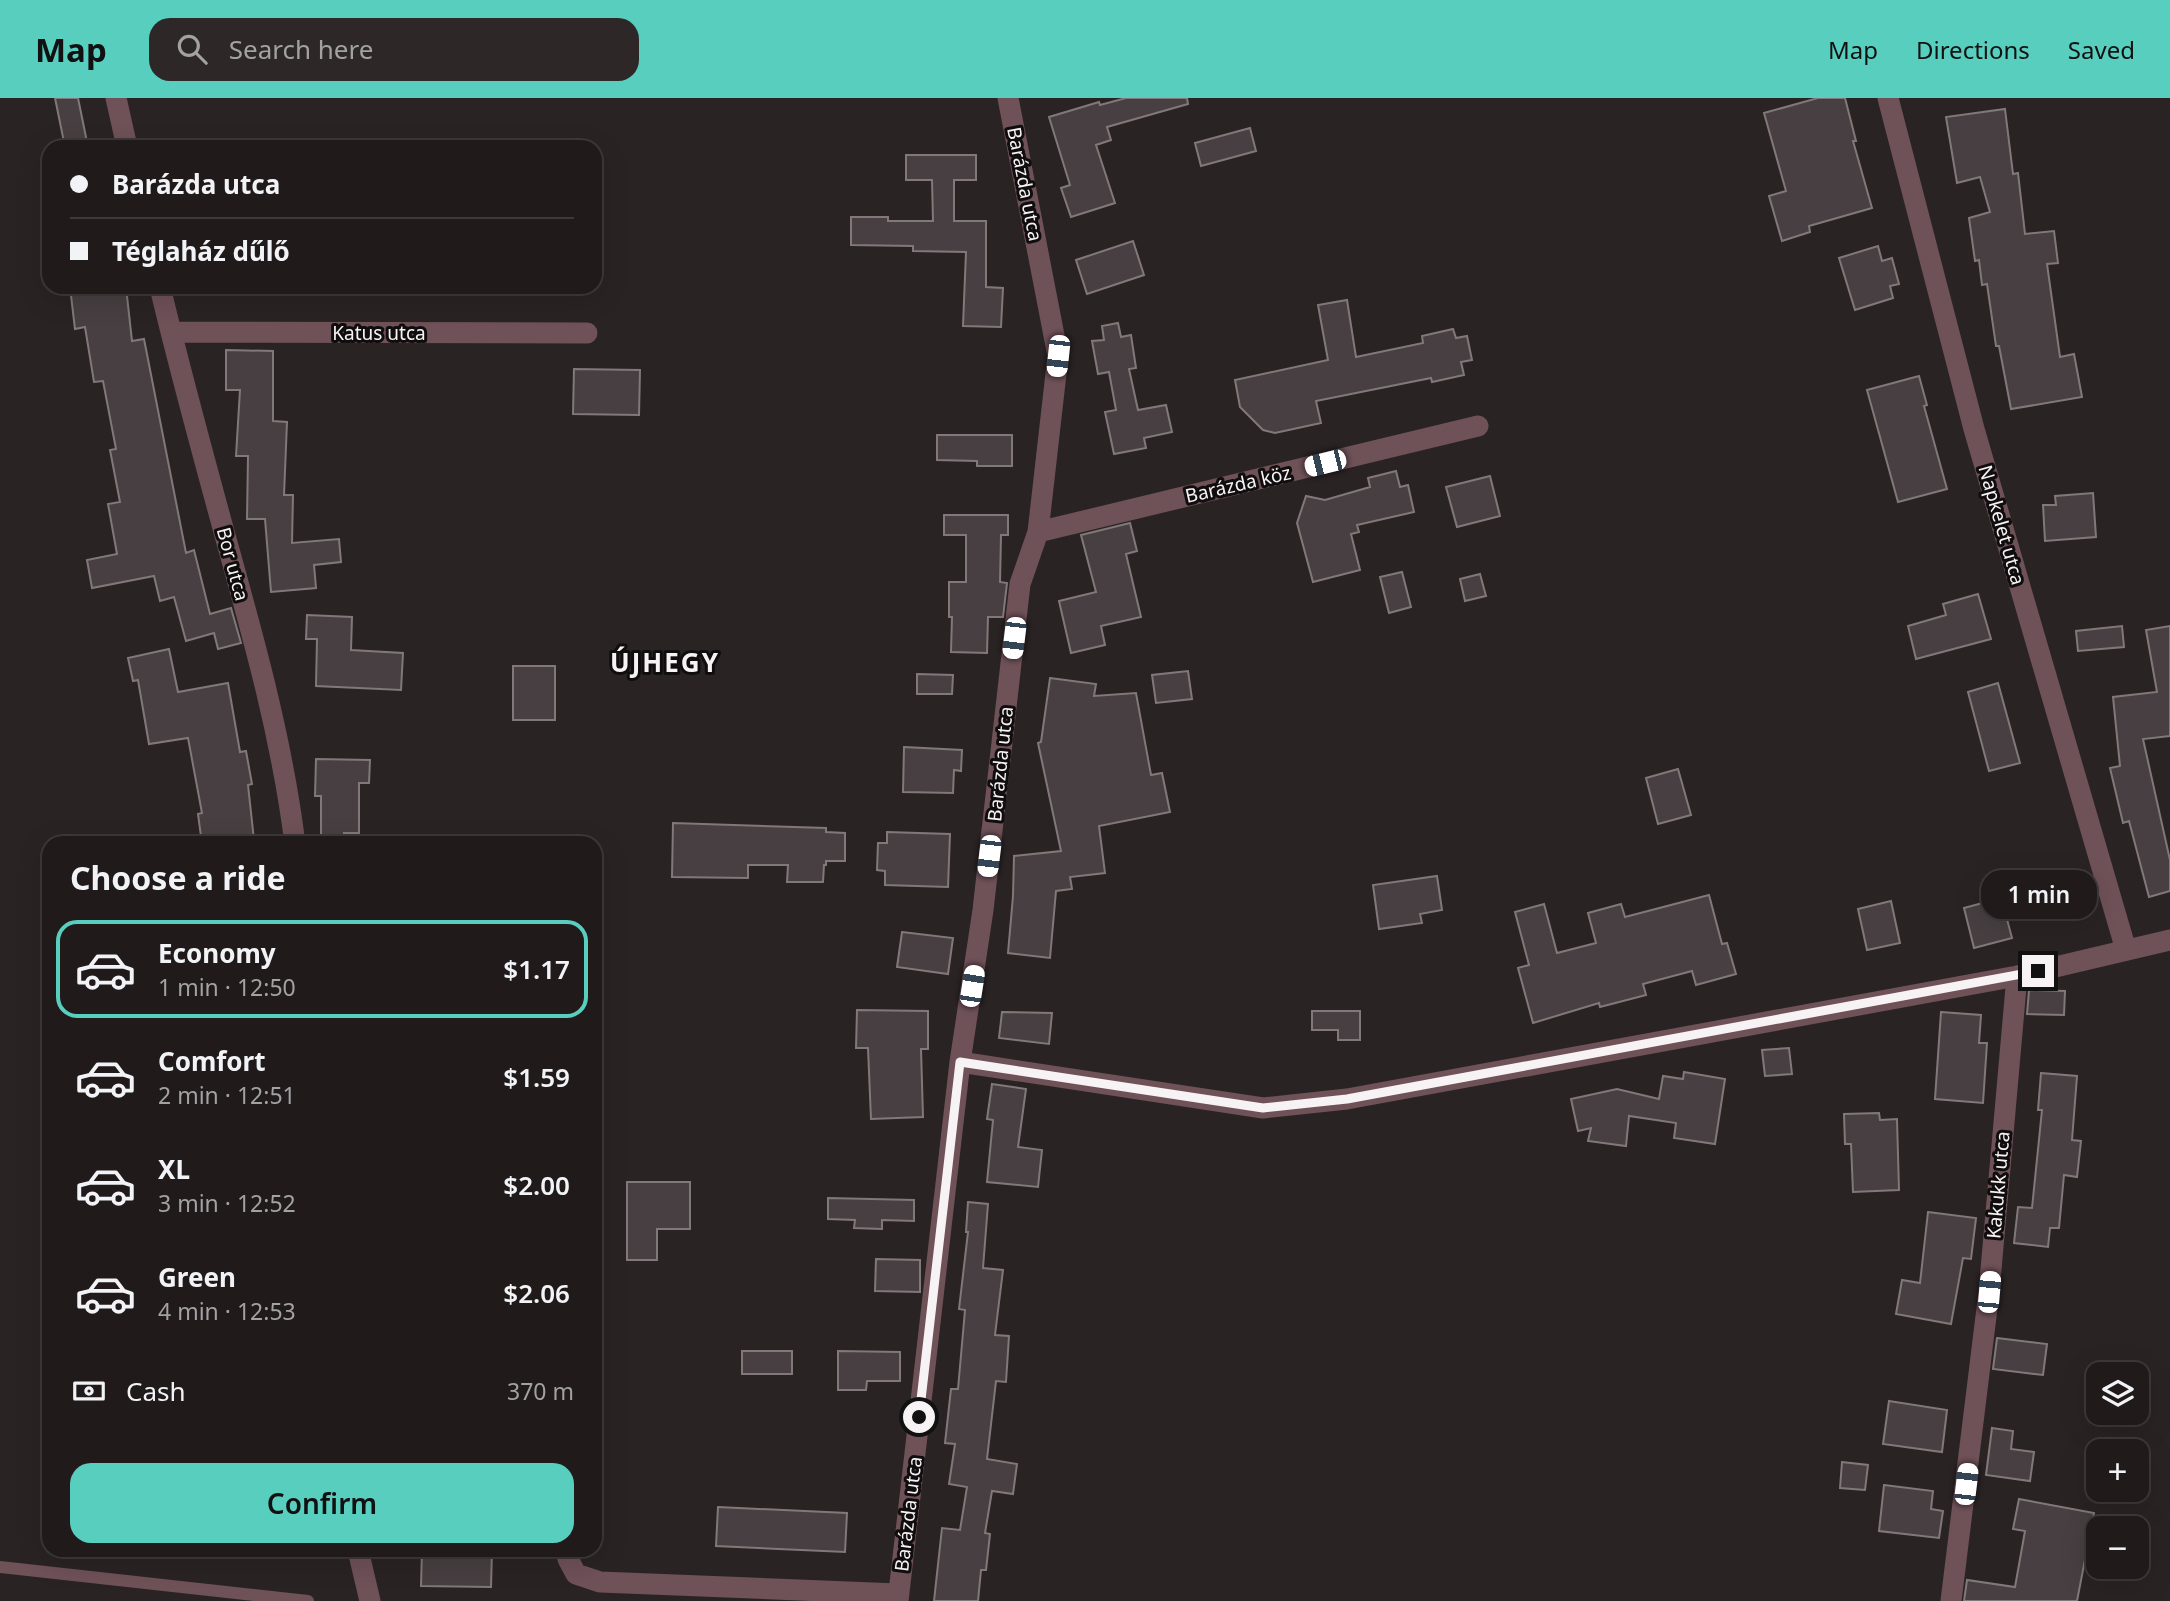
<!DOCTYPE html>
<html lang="en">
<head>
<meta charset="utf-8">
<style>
  :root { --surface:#201a1b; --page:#2d2728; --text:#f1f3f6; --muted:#a2a1a3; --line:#3d383a; --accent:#58cebf }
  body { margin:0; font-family:"Noto Sans",sans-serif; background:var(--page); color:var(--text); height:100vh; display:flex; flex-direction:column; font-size:26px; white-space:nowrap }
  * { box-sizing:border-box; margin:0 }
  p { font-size:23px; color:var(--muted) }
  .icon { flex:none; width:38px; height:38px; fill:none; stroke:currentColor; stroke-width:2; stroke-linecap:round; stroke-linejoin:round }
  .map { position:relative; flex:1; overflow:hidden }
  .sheet { position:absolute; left:42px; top:738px; width:560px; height:721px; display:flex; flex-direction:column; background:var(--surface); border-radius:21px; box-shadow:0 7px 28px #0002,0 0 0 2px var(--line) }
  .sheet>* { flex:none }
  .top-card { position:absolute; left:42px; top:42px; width:560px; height:154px; border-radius:21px; box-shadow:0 7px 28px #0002,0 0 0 2px var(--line); display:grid; align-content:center; height:154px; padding:0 28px; background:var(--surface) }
  .tools { position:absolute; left:2086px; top:1264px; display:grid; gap:14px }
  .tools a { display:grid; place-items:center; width:63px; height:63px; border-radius:14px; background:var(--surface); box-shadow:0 7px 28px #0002,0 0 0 2px var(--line); font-size:35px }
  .end { position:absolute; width:32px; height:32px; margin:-16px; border:9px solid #f7f2f3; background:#111; box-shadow:0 0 0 4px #111 }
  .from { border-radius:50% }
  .bubble { position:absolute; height:49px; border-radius:21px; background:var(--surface); box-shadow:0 7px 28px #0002,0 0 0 2px var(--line); font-size:23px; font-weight:600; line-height:49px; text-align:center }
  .car { position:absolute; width:21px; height:42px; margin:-21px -10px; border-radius:9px; box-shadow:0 0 5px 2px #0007; background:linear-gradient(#fff 24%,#345 0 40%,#fff 0 76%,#345 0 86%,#fff 0) }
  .top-card b { display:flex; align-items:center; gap:24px; height:66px; font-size:26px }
  .top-card b+b { border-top:2px solid var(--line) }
  .top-card i { width:18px; height:18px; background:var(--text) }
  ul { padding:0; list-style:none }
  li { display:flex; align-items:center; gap:21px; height:98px; margin:0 14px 10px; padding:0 14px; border:4px solid transparent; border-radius:21px }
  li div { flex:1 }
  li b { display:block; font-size:26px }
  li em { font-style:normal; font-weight:600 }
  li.active { border-color:var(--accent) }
  li>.icon { width:63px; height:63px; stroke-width:1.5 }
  h2 { padding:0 28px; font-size:32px; line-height:84px }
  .pay { display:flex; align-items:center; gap:18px; height:77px; padding:0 28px; font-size:26px }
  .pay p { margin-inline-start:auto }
  .cta { display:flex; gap:14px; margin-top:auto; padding:14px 28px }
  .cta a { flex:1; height:80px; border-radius:21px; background:var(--accent); color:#111; font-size:28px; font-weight:600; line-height:80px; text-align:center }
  header { display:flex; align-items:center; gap:42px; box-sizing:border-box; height:98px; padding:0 35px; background:var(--accent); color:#111 }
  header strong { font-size:33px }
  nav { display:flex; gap:38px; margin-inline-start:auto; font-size:24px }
  .search { width:490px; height:63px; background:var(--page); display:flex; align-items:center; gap:18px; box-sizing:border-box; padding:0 24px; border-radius:21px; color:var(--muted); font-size:26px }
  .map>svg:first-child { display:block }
  .building { fill:#473f41; stroke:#807879; stroke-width:2 }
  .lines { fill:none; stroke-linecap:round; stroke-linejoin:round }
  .service { stroke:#6f5158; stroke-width:12 }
  .minor { stroke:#6f5158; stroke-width:21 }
  .route { stroke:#f7f2f3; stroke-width:9 }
  .labels { text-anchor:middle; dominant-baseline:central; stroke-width:6; stroke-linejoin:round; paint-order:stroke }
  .street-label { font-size:19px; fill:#f7f2f3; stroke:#100d0e }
  .district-label { font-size:26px; font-weight:bold; letter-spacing:2px; fill:#f7f2f3; stroke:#100d0e }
</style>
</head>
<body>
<header>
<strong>Map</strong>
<div class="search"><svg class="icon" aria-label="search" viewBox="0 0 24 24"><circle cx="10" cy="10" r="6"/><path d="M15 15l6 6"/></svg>Search here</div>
<nav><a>Map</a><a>Directions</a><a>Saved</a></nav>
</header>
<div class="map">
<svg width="2170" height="1503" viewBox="0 0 2170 1503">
  <rect width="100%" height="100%" fill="#2a2324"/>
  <path class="building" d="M55,0h23l10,49h-23z
    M1126,0h61l1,6 -81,23 4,13 -15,5 19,58 -44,14 -10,-29 9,-3 -21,-68 50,-15 1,3z
    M1818,0h27l11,43h-3l19,67 -63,18 1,6 -28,9 -13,-45 17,-5 -22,-78z
    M2005,11l8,65 5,-1 7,61 29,-3 4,32 -11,1 13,93 14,-3 8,43 -71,12 -12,-63h-3l-9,-62 -5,1 -3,-25 -4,1 -6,-43 21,-6 -10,-35 -23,6 -11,-66z
    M1250,30l6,23 -55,15 -6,-23z
    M906,57h70v25h-22v41h32v66l17,1 -2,39 -38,-1 3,-74 -53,-1v-5l-62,-1v-28h37v4h45l-1,-41h-26z
    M1133,143l11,34 -57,19 -11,-34z
    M1878,148l4,15 10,-3 7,26 -9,2 3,12 -38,12 -16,-52z
    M70,189h56l6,54 12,-2 42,214 8,-3 16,64 21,-6 10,35 -23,6 -4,-16 -28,8 -12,-44 -14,4 -6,-25 -62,12 -5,-28 30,-6 -9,-50 12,-2 -10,-52 6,-1 -13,-68 -9,1 -9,-55 -10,2z
    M1347,202l9,57 67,-14 -1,-7 31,-7 3,9 11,-2 5,24 -11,2 3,13 -32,7 -1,-4 -115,23 5,22 -46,10 -12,-3 -23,-23 -5,-27 93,-20 -10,-55z
    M1118,225l3,14 10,-2 5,33 -7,1 9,41 28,-5 6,27 -28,6 2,10 -32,6 -9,-42 11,-2 -7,-38 -11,2 -6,-33 12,-1 -2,-14z
    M226,252l47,1v70l14,1 -3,73h9l-1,48 47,-4 2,23 -27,3 2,23 -45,4 -6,-73h-18l1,-63h-12l4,-66h-14z
    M574,271l66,1 -1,45 -66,-1z
    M1919,278l8,29 -3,1 23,83 -49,13 -31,-112z
    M937,337h75v31h-35v-5l-40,-1z
    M1396,373l4,16 8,-2 6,27 -57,13 2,7 -8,2 9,36 -47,12 -16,-59 9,-27 19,4 45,-13 -2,-9z
    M1490,378l10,40 -43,11 -11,-40z
    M2093,395l3,44 -51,4 -2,-36h13l-1,-9z
    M944,417h64v20h-7l-1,47 7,1 -4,34h-15l-1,36 -36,-1 1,-35h-3v-35h17v-47h-22z
    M1130,425l7,28 -11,3 15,63 -40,9 4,19 -34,8 -12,-52 37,-9 -15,-57z
    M1402,474l9,35 -22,6 -9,-36z
    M1480,476l6,22 -21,5 -5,-22z
    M1978,496l13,45 -75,20 -8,-33 38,-11 -3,-11z
    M307,517l45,2 -1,33 52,3 -2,37 -85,-4 1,-47h-11z
    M2122,528l2,21 -46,4 -2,-20z
    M2170,528v110l-27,3 27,121v31l-21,6 -20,-76 -6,2 -13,-55 10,-2 -7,-69 44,-5 -11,-62z
    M169,551l9,43 50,-9 12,69 6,-1 6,33 -4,1 6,55 -52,4 -4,-30 4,-1 -14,-75 -39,6 -11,-64 -5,1 -5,-23z
    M513,568h42v54h-42z
    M1188,573l4,28 -36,4 -4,-28z
    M917,576l36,1 -1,19h-35z
    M1050,580l46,6 -2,12 42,-3 15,82 11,-2 8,39 -71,14 6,47 -35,4 2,12 -16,2 -6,67 -42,-5 5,-57 1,-40 47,-5 -23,-108 3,-1z
    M1998,585l22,80 -31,8 -21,-79z
    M904,649l58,3 -1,21 -7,-1 -1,23 -50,-1z
    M316,661l54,1 -1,23h-10v50h-15v11h-23v-48h-6z
    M1678,671l13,46 -33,9 -12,-46z
    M673,725l153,5v4l19,1v28h-19v4h-2l-1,17h-36l1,-17h-40v13l-76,-1z
    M887,734l63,2 -2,53 -63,-2v-14l-8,-1 1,-27h9z
    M1437,778l5,34 -22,4 2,9 -43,6 -6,-44z
    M1709,797l13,49 5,-1 9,31 -40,11 -4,-14 -49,13 3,11 -46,12 -1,-4 -66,20 -15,-55 11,-3 -14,-53 29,-8 13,49 39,-10 -8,-30 33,-9 4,13z
    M1891,803l9,42 -33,7 -9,-41z
    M1990,803l3,10 11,-3 8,30 -38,10 -10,-40z
    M902,834l51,6 -5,36 -51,-7z
    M2029,892l36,1 -1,24 -37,-1z
    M857,912l71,1v38h-7l2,68 -52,2 -3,-71h-12z
    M1312,913h48v29h-22v-10h-26z
    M1002,914l50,1 -3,31 -50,-6z
    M1941,914l40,3 -2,28h8l-4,60 -48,-4z
    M1789,950l3,26 -27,2 -3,-26z
    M1684,974l41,7 -10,65 -41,-6 2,-15 -47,-7 -3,30 -38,-5 3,-13 -13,3 -7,-32 46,-10 42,10 4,-23 20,3z
    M2041,975l36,3 -5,64 9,1 -4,36 -13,-2 -5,53h-9l-2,19 -34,-4 4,-36 14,1 10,-98h-4z
    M992,986l34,5 -8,58 24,3 -4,37 -51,-5 6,-62 -6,-1z
    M1879,1015l1,7 17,-1 2,71 -46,2 -2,-48h-6l-1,-30z
    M627,1084h63v47h-33v31h-30z
    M828,1100l86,2v21l-32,-1v9l-28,-1 1,-8 -27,-1z
    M968,1104l20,2 -5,64 20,2 -8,65 14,1 -3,46 -10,-1 -9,78 30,5 -4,30 -21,-3 -7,42 5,1 -4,36h-5l-3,31h-44l8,-73 18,2 7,-43 -18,-3 6,-40 -10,-1 6,-54h7l7,-79 -6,-1 9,-77h-2z
    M1928,1114l48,6 -5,41 -8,-1 -12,66 -55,-10 6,-34 18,3z
    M876,1161l44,1v32l-45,-1z
    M1997,1240l50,6 -4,31 -50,-6z
    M742,1253h50v23h-50z
    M838,1253l62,1v29h-33l-1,9h-28z
    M1889,1303l58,9 -5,42 -59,-8z
    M1992,1330l21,3 -2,18 23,3 -4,29 -44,-6z
    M1842,1364l26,3 -3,25 -25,-2z
    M1884,1387l49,6 -2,18 12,2 -4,27 -60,-7z
    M2019,1401l75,14 -17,88h-113l3,-21 48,7 10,-56 -12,-2z
    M718,1409l129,6 -2,39 -129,-6z
    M422,1452h70l-1,37 -70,-1z"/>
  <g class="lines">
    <path class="service" d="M0,1469l308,34"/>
    <path class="minor" d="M116,0l11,49
      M1888,0l86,331 152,521
      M160,189c20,84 43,168 66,252 28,101 56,200 69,305
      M171,234l416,1
      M1038,434l440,-106
      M960,964l303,46 84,-9 670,-123 153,-36
      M358,1452l12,51
      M566,1452l2,9 8,15 24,8 298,12
      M898,1503l62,-539 23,-152 37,-326 18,-52 20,-176 -50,-258
      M1951,1503l38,-309 28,-316"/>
  </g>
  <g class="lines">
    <path class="route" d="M919,1319l41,-355 303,46 84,-9 691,-128"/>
  </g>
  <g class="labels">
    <g class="street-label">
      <text transform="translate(1025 86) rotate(79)">Barázda utca</text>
      <text x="379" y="235">Katus utca</text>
      <text transform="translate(1238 386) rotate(-13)">Barázda köz</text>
      <text transform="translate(2002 427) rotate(74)">Napkelet utca</text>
      <text transform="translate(233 466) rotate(75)">Bor utca</text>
      <text transform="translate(1000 666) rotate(-84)">Barázda utca</text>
      <text transform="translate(1998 1087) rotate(-85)">Kakukk utca</text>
      <text transform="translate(908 1416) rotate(-83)">Barázda utca</text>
    </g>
    <g class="district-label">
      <text x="665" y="564">ÚJHEGY</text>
    </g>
  </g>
</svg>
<div class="tools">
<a><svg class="icon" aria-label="layers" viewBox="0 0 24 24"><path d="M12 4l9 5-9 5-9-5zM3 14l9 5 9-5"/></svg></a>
<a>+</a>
<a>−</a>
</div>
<i class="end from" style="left:919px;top:1319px"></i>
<i class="end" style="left:2038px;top:873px"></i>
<div class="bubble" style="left:1981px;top:772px;width:116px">1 min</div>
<i class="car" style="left:1058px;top:258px;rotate:186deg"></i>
<i class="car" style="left:1325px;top:365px;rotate:256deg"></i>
<i class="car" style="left:1014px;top:540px;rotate:187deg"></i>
<i class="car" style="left:989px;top:758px;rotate:187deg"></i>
<i class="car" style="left:972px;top:888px;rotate:9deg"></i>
<i class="car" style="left:1989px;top:1194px;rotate:5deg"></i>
<i class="car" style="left:1966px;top:1386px;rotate:7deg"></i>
<div class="top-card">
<b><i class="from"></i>Barázda utca</b>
<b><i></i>Téglaház dűlő</b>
</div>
<section class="sheet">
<h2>Choose a ride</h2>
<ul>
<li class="active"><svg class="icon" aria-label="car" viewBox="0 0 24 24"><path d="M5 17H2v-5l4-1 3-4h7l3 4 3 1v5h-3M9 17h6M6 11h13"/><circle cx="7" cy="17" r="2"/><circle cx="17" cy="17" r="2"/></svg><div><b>Economy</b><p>1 min · 12:50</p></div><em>$1.17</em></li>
<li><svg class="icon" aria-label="car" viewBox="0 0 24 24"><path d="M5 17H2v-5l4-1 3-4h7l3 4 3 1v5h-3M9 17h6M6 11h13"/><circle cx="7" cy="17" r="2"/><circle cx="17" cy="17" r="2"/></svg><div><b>Comfort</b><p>2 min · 12:51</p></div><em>$1.59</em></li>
<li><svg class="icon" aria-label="car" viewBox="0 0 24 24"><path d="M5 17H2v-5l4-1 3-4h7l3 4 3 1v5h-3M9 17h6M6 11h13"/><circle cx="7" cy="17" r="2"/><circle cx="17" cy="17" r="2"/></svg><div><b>XL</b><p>3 min · 12:52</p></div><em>$2.00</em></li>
<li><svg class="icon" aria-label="car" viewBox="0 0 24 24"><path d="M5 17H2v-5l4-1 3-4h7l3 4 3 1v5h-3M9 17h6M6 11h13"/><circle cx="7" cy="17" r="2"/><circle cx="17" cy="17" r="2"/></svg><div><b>Green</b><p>4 min · 12:53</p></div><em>$2.06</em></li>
</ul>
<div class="pay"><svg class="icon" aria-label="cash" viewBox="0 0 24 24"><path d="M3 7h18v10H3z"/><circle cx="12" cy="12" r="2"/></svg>Cash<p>370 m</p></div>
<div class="cta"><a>Confirm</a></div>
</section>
</div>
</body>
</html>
